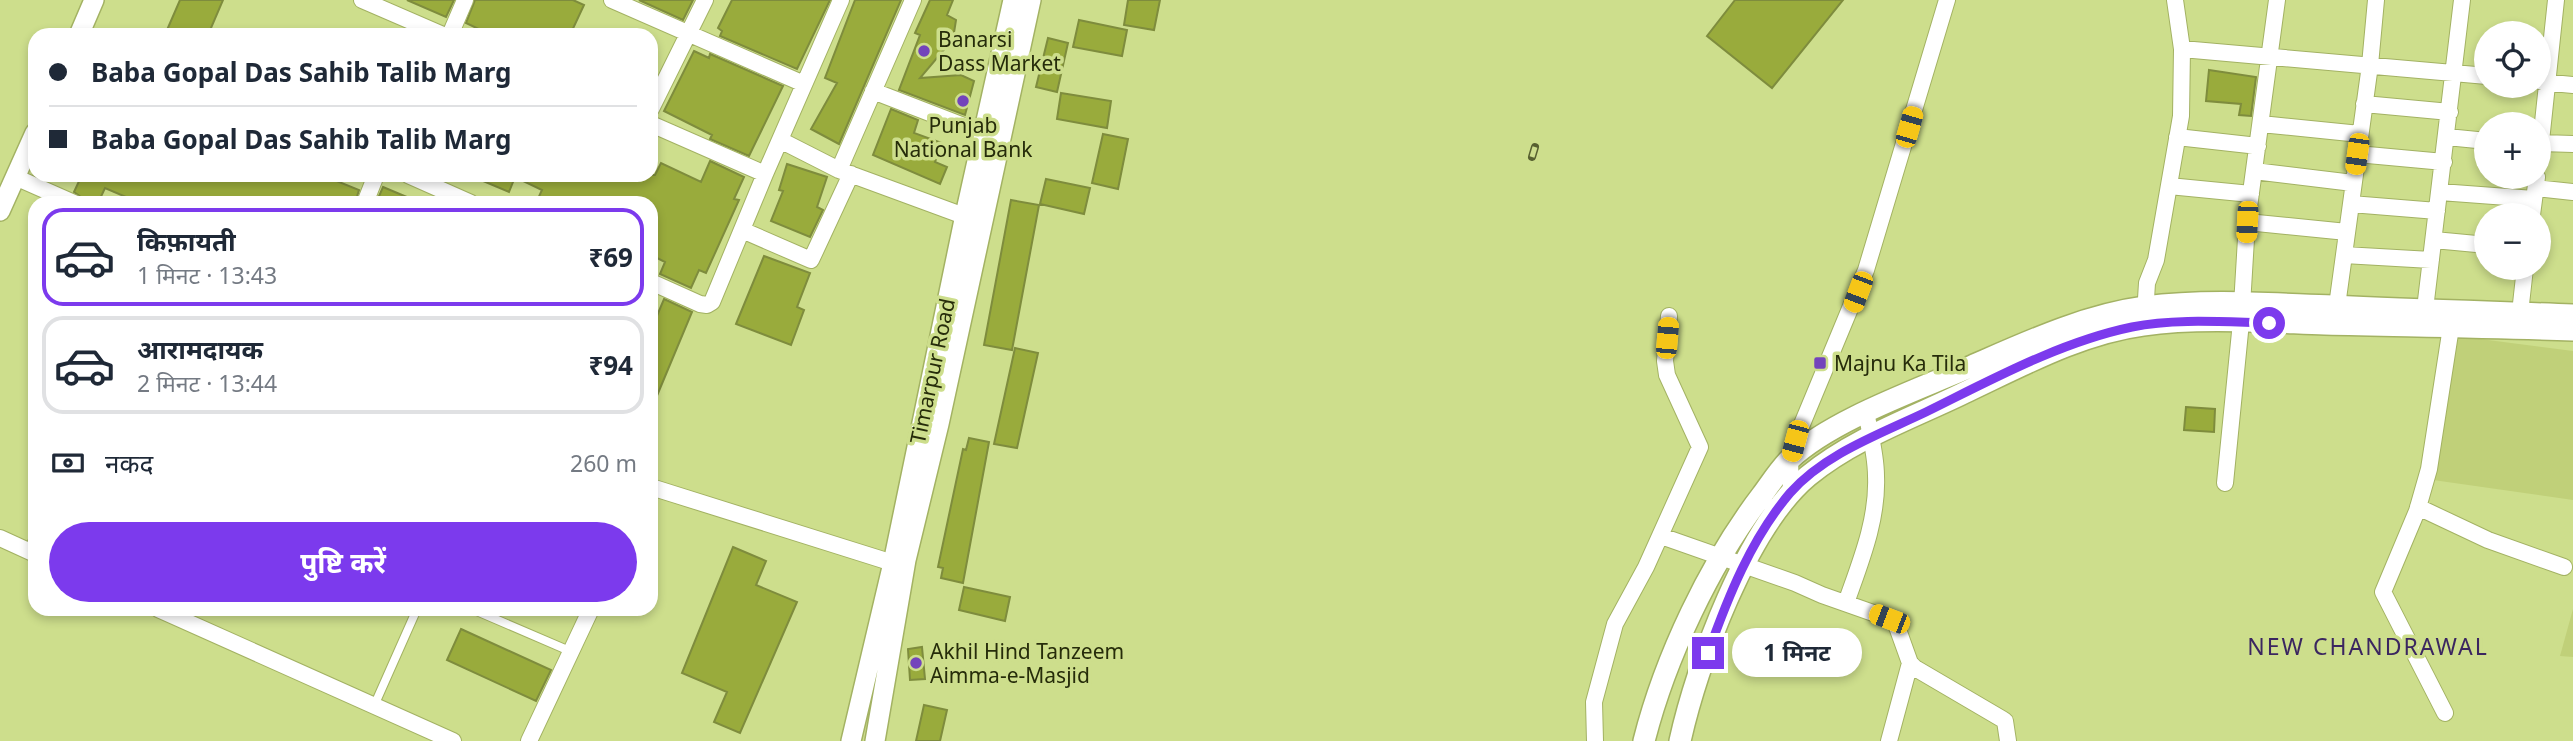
<!DOCTYPE html>
<html lang="hi">
<head>
<meta charset="utf-8">
<style>
  :root { --surface:#fff; --page:#f6f6f7; --text:#1f2937; --muted:#747a83; --line:#e0e1e3; --accent:#7c3aed }
  body { margin:0; font-family:"Noto Sans","Noto Sans Devanagari",sans-serif; background:var(--page); color:var(--text); height:100vh; display:flex; flex-direction:column; font-size:26px; white-space:nowrap }
  * { box-sizing:border-box; margin:0 }
  p { font-size:23px; color:var(--muted) }
  .icon { flex:none; width:38px; height:38px; fill:none; stroke:currentColor; stroke-width:2; stroke-linecap:round; stroke-linejoin:round }
  .map { position:relative; flex:1; overflow:hidden }
  .drawer { position:absolute; left:28px; top:196px; width:630px; height:420px; display:flex; flex-direction:column; background:var(--surface); border-radius:21px; box-shadow:0 4px 10px #0003 }
  .drawer>* { flex:none }
  .guide { position:absolute; left:28px; top:28px; width:630px; height:154px; border-radius:21px; box-shadow:0 4px 10px #0003; display:grid; align-content:center; height:154px; padding:0 21px; background:var(--surface) }
  .buttons { position:absolute; left:2474px; top:21px; display:grid; gap:14px }
  .buttons a { display:grid; place-items:center; width:77px; height:77px; border-radius:50%; background:var(--surface); box-shadow:0 4px 10px #0003; font-size:35px }
  .end { position:absolute; width:32px; height:32px; margin:-16px; border:9px solid #7c3aed; background:#fff; box-shadow:0 0 0 4px #fff }
  .from { border-radius:50% }
  .bubble { position:absolute; height:49px; border-radius:24px; background:var(--surface); box-shadow:0 4px 10px #0003; font-size:23px; font-weight:700; line-height:49px; text-align:center }
  .car { position:absolute; width:21px; height:42px; margin:-21px -10px; border-radius:9px; box-shadow:0 0 5px 2px #0007; background:linear-gradient(#f5c518 24%,#345 0 40%,#f5c518 0 76%,#345 0 86%,#f5c518 0) }
  .guide b { display:flex; align-items:center; gap:24px; height:66px; font-size:26px }
  .guide b+b { border-top:2px solid var(--line) }
  .guide i { width:18px; height:18px; background:var(--text) }
  ul { padding:12px 0 0; list-style:none }
  li { display:flex; align-items:center; gap:21px; height:98px; margin:0 14px 10px; padding:0 7px; border:4px solid var(--line); border-radius:21px }
  li div { flex:1 }
  li b { display:block; font-size:26px }
  li em { font-style:normal; font-weight:700 }
  li.on { border-color:var(--accent) }
  li>.icon { width:63px; height:63px; stroke-width:1.5 }
  .pay { display:flex; align-items:center; gap:18px; height:77px; padding:0 21px; font-size:26px }
  .pay p { margin-inline-start:auto }
  .action { display:flex; gap:14px; margin-top:auto; padding:14px 21px }
  .action a { flex:1; height:80px; border-radius:42px; background:var(--accent); color:#fff; font-size:28px; font-weight:700; line-height:80px; text-align:center }
  .map>svg:first-child { display:block }
  .built { fill:#c0d079 }
  .building { fill:#99ab3c; stroke:#7e8c3d; stroke-width:2 }
  .lines { fill:none; stroke-linecap:round; stroke-linejoin:round }
  .service-casing { stroke:#a3b263; stroke-width:10 }
  .minor-casing { stroke:#a3b263; stroke-width:18 }
  .tertiary-casing { stroke:#a3b263; stroke-width:22 }
  .secondary-casing { stroke:#a3b263; stroke-width:24 }
  .service { stroke:#fff; stroke-width:8 }
  .minor { stroke:#fff; stroke-width:16 }
  .tertiary { stroke:#fff; stroke-width:19 }
  .secondary { stroke:#fff; stroke-width:21 }
  .rail-casing { stroke:#576030; stroke-width:8 }
  .rail { stroke:#cdde8c; stroke-width:5; stroke-dasharray:16; stroke-linecap:butt }
  .route { stroke:#7c3aed; stroke-width:9 }
  .poi-dot { fill:#7344bb; stroke:#cdde8c; stroke-width:2.5 }
  .labels { text-anchor:middle; dominant-baseline:central; stroke-width:7; stroke-linejoin:round; paint-order:stroke }
  .poi-label { font-size:21px; fill:#262c0a; stroke:#cdde8c; text-anchor:start }
  .street-label { font-size:21px; fill:#262c0a; stroke:#cdde8c }
  .neighbourhood-label { font-size:23px; letter-spacing:2px; fill:#3b2660; stroke:#cdde8c }
</style>
</head>
<body>
<div class="map">
<svg width="2573" height="741" viewBox="0 0 2573 741">
  <rect width="100%" height="100%" fill="#cdde8c"/>
  <path class="built" d="M2457,336l116,15v149l-140,-20z
    M2573,609v48l-13,-1z"/>
  <path class="building" d="M180,0h43l-15,35h-29l-12,-5z
    M407,0h47l-8,17z
    M475,0h98l11,5 -14,30h-79l-25,-12z
    M639,0h54l-10,20z
    M732,0h98l-33,69 -77,-33 2,-5 -4,-3z
    M855,0h46l-62,144 -28,-15 26,-46 -12,-5z
    M930,0h23l-6,15 9,5 -3,19 -33,39 41,-3 13,6 -9,34 -66,-25 21,-55 -5,-2z
    M1128,0h32l-6,30 -30,-5z
    M1735,0h108l-71,88 -65,-52z
    M1079,20l48,10 -5,26 -49,-9z
    M1048,38l20,5 -11,49 -21,-5z
    M694,51l15,7 1,-4 73,32 -34,70 -39,-17 2,-4 -48,-24z
    M2209,70l47,7 -5,39 -12,-1 2,-11 -35,-3z
    M1061,93l50,8 -4,27 -50,-9z
    M891,109l27,11 -4,13 28,10 -7,19 12,5 -7,17 -67,-29z
    M1103,134l25,5 -10,50 -26,-6z
    M710,161l34,16 -10,22 5,1 -33,73 -7,-3 -8,18 -31,-14 5,-12 -14,-7v-52h-115l6,-13 -27,-13 -6,15 -40,-17h186l6,-12 40,19z
    M787,164l40,13 -10,30 6,3 -13,27 -39,-16 12,-30 -4,-1z
    M76,175h246l37,15 -4,13h-215l-35,-15 -7,15h-9l-15,-11 7,-15z
    M1046,179l44,9 -6,26 -44,-10z
    M383,187l38,16h-45z
    M1011,200l28,5 -27,145 -28,-5z
    M764,256l46,17 -13,34 7,3 -13,35 -55,-21z
    M664,299l28,13 -41,98v-80z
    M1015,348l23,5 -21,95 -23,-4z
    M2186,407l29,2 -1,23 -30,-2z
    M969,438l20,4 -26,141 -22,-5 2,-10 -5,-1 25,-118 3,1z
    M733,547l33,14 -10,24 41,17 -57,131 -26,-11 13,-30 -45,-19z
    M964,587l46,10 -5,24 -46,-11z
    M461,629l90,41 -15,31 -89,-41z
    M922,647l3,32 -15,1 -2,-31z
    M924,705l23,5 -7,31h-24z"/>
  <g class="lines">
    <g class="service-casing">
      <path id="service" d="M28,550l7,-14
        M472,609l100,43
        M374,706l43,-97"/>
    </g>
    <g class="minor-casing">
      <path id="minor" d="M362,0l81,35
        M612,0l192,84
        M450,35l15,-35
        M2182,49l305,27
        M2542,82l31,3
        M873,91l119,46
        M2364,104l86,8
        M651,109l54,-109
        M651,124l114,50
        M2261,124l99,10
        M2177,137l81,9
        M2447,137l40,4
        M780,140l59,30 136,50
        M2541,143l32,1
        M2357,154l87,8
        M2539,160l17,-160
        M839,170l74,-170
        M2254,171l99,12
        M408,175l63,28
        M15,177l59,26
        M2169,186l82,8
        M2536,188l37,4
        M2440,192l94,7
        M365,203l11,-28
        M2351,204l86,7
        M2532,215l5,-38
        M2247,222l100,10
        M742,230l69,30 40,-86
        M2434,240l53,5
        M2344,255l87,5
        M651,282l49,22 7,1 5,-3 53,-128 76,-174
        M2337,306l33,-241 6,-65
        M2425,309l37,-309
        M2520,313l5,-45
        M2145,315l2,-32 9,-23 25,-144 1,-67 -7,-49
        M2225,483l16,-161 6,-100 30,-222
        M651,487l242,76
        M1791,493l-1,-34 5,-18 71,-171 81,-270
        M2418,507l70,33 76,27
        M1661,536l134,47 27,12 71,25 3,4 14,39 5,5 87,51 3,2 3,20
        M0,538l35,16
        M1846,603c14,-40 32,-83 30,-127 0,-21 -6,-43 -10,-64
        M158,609l295,132
        M2445,713l-62,-121 34,-81 12,-42 22,-142
        M529,741l62,-132
        M1595,741l-1,-39 21,-78 31,-57 54,-120 -33,-72 -2,-14 4,-45
        M1889,741l21,-78"/>
    </g>
    <g class="tertiary-casing">
      <path id="tertiary" d="M79,35l15,-35
        M0,211l35,-78
        M851,741l42,-178 72,-348 48,-215
        M875,741l31,-181 33,-136 92,-424"/>
    </g>
    <g class="secondary-casing">
      <path id="secondary" d="M1644,741c21,-83 66,-178 118,-246 9,-12 17,-25 28,-36 43,-40 128,-69 182,-93 55,-24 113,-51 173,-59 62,-8 126,-3 188,-1 80,4 160,6 240,9
        M1680,741c17,-77 67,-214 128,-265 46,-38 107,-59 160,-85 55,-26 114,-58 175,-66 57,-8 124,-3 182,-1 83,2 165,3 248,6"/>
    </g>
    <use href="#service" class="service"/>
    <use href="#minor" class="minor"/>
    <use href="#tertiary" class="tertiary"/>
    <use href="#secondary" class="secondary"/>
    <g class="rail-casing">
      <path id="rail" d="M1532,157l3,-10"/>
    </g>
    <use href="#rail" class="rail"/>
  </g>
  <g class="lines">
    <path class="route" d="M1708,653c20,-56 43,-114 82,-160 34,-39 90,-59 136,-81 65,-32 134,-70 206,-85 43,-9 93,-5 137,-4"/>
  </g>
  <g class="poi-dot">
    <circle cx="924" cy="51" r="7"/>
    <circle cx="963" cy="101" r="7"/>
    <rect x="1813" y="356" width="14" height="14" rx="3.5"/>
    <circle cx="916" cy="663" r="7"/>
  </g>
  <g class="labels">
    <g class="poi-label">
      <text x="938" y="39">Banarsi<tspan x="938" dy="24">Dass Market</tspan></text>
      <text x="963" y="125" text-anchor="middle">Punjab<tspan x="963" dy="24">National Bank</tspan></text>
      <text x="1834" y="363">Majnu Ka Tila</text>
      <text x="930" y="651">Akhil Hind Tanzeem<tspan x="930" dy="24">Aimma-e-Masjid</tspan></text>
    </g>
    <g class="street-label">
      <text transform="translate(932 371) rotate(-78)">Timarpur Road</text>
    </g>
    <g class="neighbourhood-label">
      <text x="2368" y="646">NEW CHANDRAWAL</text>
    </g>
  </g>
</svg>
<div class="buttons">
<a><svg class="icon" aria-label="locate" viewBox="0 0 24 24"><circle cx="12" cy="12" r="6"/><path d="M12 2v4M12 18v4M2 12h4M18 12h4"/></svg></a>
<a>+</a>
<a>−</a>
</div>
<i class="end from" style="left:2269px;top:323px"></i>
<i class="end" style="left:1708px;top:653px"></i>
<div class="bubble" style="left:1732px;top:628px;width:130px">1 मिनट</div>
<i class="car" style="left:1909px;top:127px;rotate:16deg"></i>
<i class="car" style="left:2357px;top:154px;rotate:188deg"></i>
<i class="car" style="left:2247px;top:222px;rotate:183deg"></i>
<i class="car" style="left:1858px;top:292px;rotate:201deg"></i>
<i class="car" style="left:1667px;top:338px;rotate:5deg"></i>
<i class="car" style="left:1795px;top:441px;rotate:195deg"></i>
<i class="car" style="left:1889px;top:619px;rotate:291deg"></i>
<div class="guide">
<b><i class="from"></i>Baba Gopal Das Sahib Talib Marg</b>
<b><i></i>Baba Gopal Das Sahib Talib Marg</b>
</div>
<section class="drawer">
<ul>
<li class="on"><svg class="icon" aria-label="car" viewBox="0 0 24 24"><path d="M5 17H2v-5l4-1 3-4h7l3 4 3 1v5h-3M9 17h6M6 11h13"/><circle cx="7" cy="17" r="2"/><circle cx="17" cy="17" r="2"/></svg><div><b>किफ़ायती</b><p>1 मिनट · 13:43</p></div><em>₹69</em></li>
<li><svg class="icon" aria-label="car" viewBox="0 0 24 24"><path d="M5 17H2v-5l4-1 3-4h7l3 4 3 1v5h-3M9 17h6M6 11h13"/><circle cx="7" cy="17" r="2"/><circle cx="17" cy="17" r="2"/></svg><div><b>आरामदायक</b><p>2 मिनट · 13:44</p></div><em>₹94</em></li>
</ul>
<div class="pay"><svg class="icon" aria-label="cash" viewBox="0 0 24 24"><path d="M3 7h18v10H3z"/><circle cx="12" cy="12" r="2"/></svg>नकद<p>260 m</p></div>
<div class="action"><a>पुष्टि करें</a></div>
</section>
</div>
</body>
</html>
